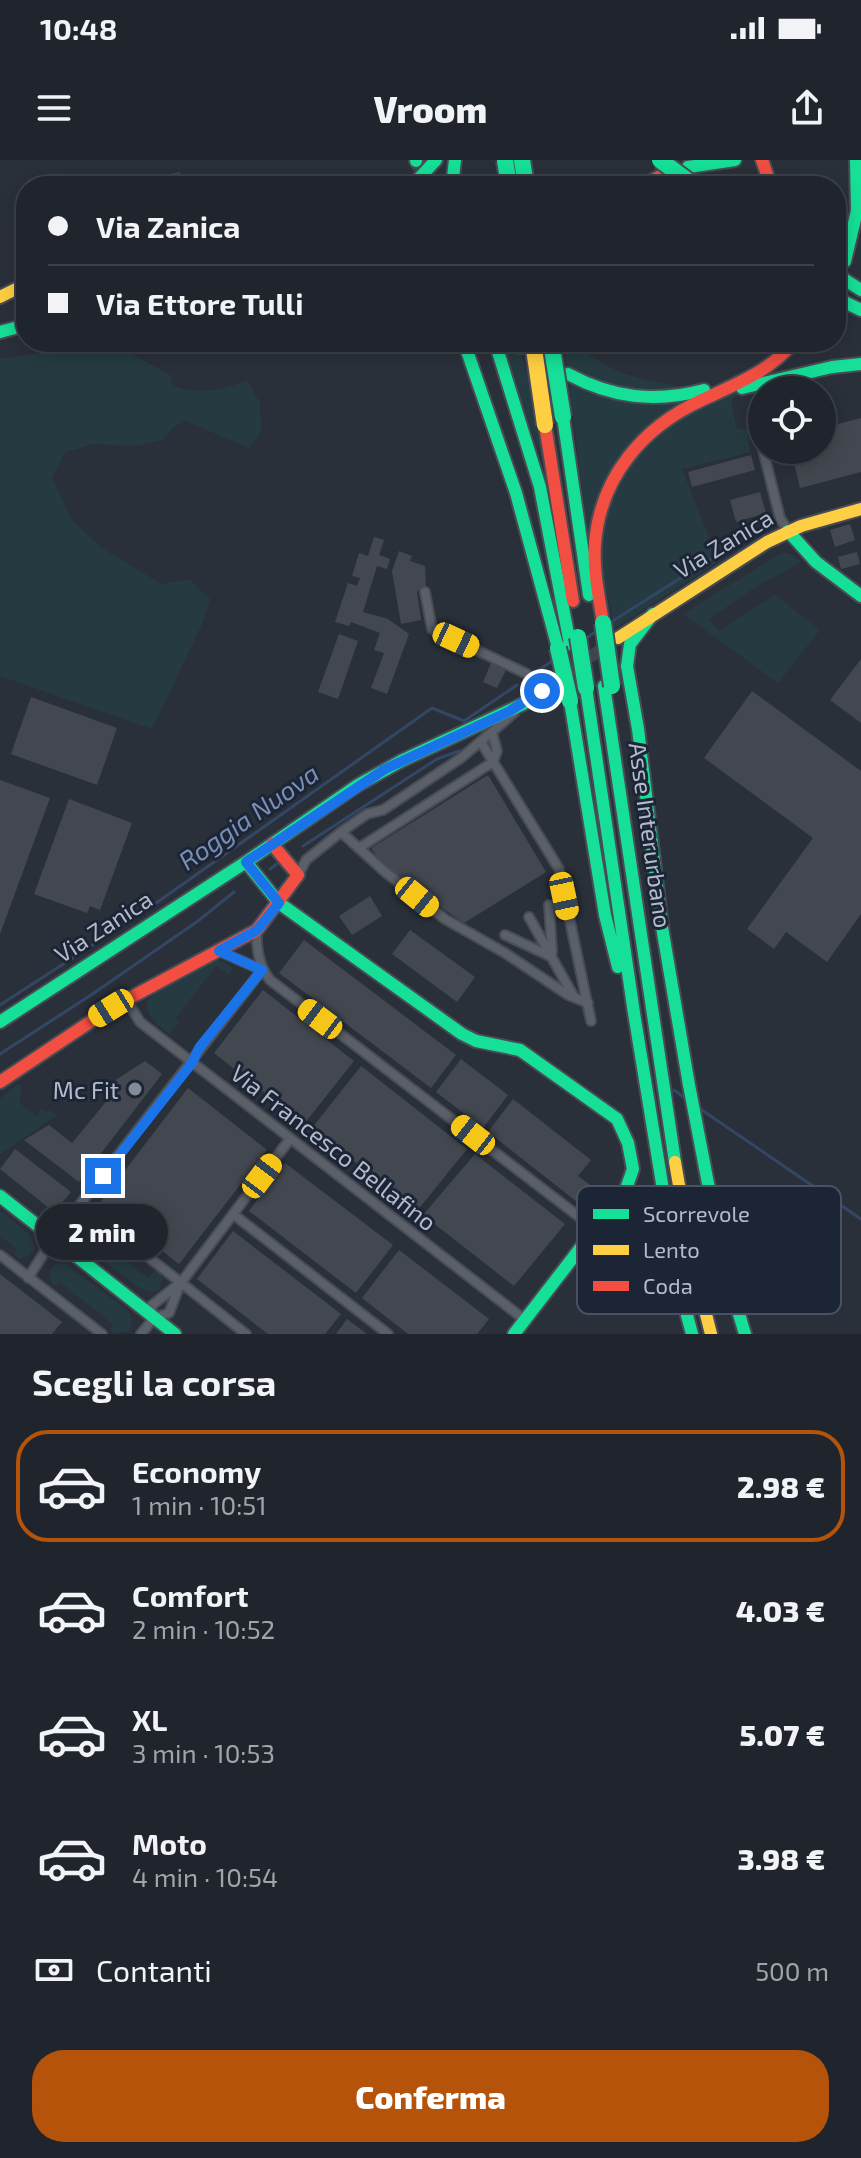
<!DOCTYPE html>
<html lang="it">
<head>
<meta charset="utf-8">
<style>
  :root { --surface:#20242c; --page:#282c34; --text:#f1f3f6; --muted:#a2a4a9; --line:#3d4148; --accent:#b45309 }
  body { margin:0; font-family:"Exo 2",sans-serif; background:var(--page); color:var(--text); height:100vh; display:flex; flex-direction:column; font-size:30px; white-space:nowrap }
  * { box-sizing:border-box; margin:0 }
  p { font-size:26px; color:var(--muted) }
  .icon { flex:none; width:44px; height:44px; fill:none; stroke:currentColor; stroke-width:2; stroke-linecap:round; stroke-linejoin:round }
  .map { position:relative; height:1174px; overflow:hidden }
  .details { display:flex; flex-direction:column; background:var(--surface); flex:1 }
  .details>* { flex:none }
  .banner { position:absolute; left:16px; top:16px; width:830px; height:176px; border-radius:32px; box-shadow:0 4px 20px #0003,0 0 0 2px var(--line); display:grid; align-content:center; height:176px; padding:0 32px; background:var(--surface) }
  .tools { position:absolute; left:748px; top:216px; display:grid; gap:16px }
  .tools a { display:grid; place-items:center; width:88px; height:88px; border-radius:50%; background:var(--surface); box-shadow:0 4px 20px #0003,0 0 0 2px var(--line); font-size:40px }
  .end { position:absolute; width:36px; height:36px; margin:-18px; border:10px solid #1a73e8; background:#fff; box-shadow:0 0 0 4px #fff }
  .from { border-radius:50% }
  .bubble { position:absolute; height:56px; border-radius:28px; background:var(--surface); box-shadow:0 4px 20px #0003,0 0 0 2px var(--line); font-size:26px; font-weight:800; line-height:56px; text-align:center }
  .car { position:absolute; width:24px; height:48px; margin:-24px -12px; border-radius:10px; box-shadow:0 0 6px 2px #0007; background:linear-gradient(#f5c518 24%,#345 0 40%,#f5c518 0 76%,#345 0 86%,#f5c518 0) }
  .banner b { display:flex; align-items:center; gap:28px; height:76px; font-size:30px }
  .banner b+b { border-top:2px solid var(--line) }
  .banner i { width:20px; height:20px; background:var(--text) }
  ul { padding:0; list-style:none }
  li { display:flex; align-items:center; gap:24px; height:112px; margin:0 16px 12px; padding:0 16px; border:4px solid transparent; border-radius:32px }
  li div { flex:1 }
  li b { display:block; font-size:30px }
  li em { font-style:normal; font-weight:800 }
  li.on { border-color:var(--accent) }
  li>.icon { width:72px; height:72px; stroke-width:1.5 }
  h2 { padding:0 32px; font-size:36px; line-height:96px }
  .pay { display:flex; align-items:center; gap:20px; height:88px; padding:0 32px; font-size:30px }
  .pay p { margin-inline-start:auto }
  .cta { display:flex; gap:16px; margin-top:auto; padding:16px 32px }
  .cta a { flex:1; height:92px; border-radius:32px; background:var(--accent); color:#fff; font-size:32px; font-weight:800; line-height:92px; text-align:center }
  .status { display:flex; justify-content:space-between; align-items:center; height:56px; padding:0 40px; background:var(--surface); direction:ltr }
  .status svg { height:22px; fill:currentColor }
  header { display:flex; justify-content:space-between; align-items:center; height:104px; padding:0 32px; background:var(--surface); font-size:36px; font-weight:800 }
  .map>svg:first-child { display:block }
  .green { fill:#263b41 }
  .lines { fill:none; stroke-linecap:round; stroke-linejoin:round }
  .stream { stroke:#344665; stroke-width:3 }
  .building { fill:#434850 }
  .secondary-tunnel { stroke:#3f4550; stroke-width:12; stroke-dasharray:12 6; stroke-linecap:butt }
  .highway-tunnel { stroke:#3f4550; stroke-width:16; stroke-dasharray:16 8; stroke-linecap:butt }
  .street-casing { stroke:#484c54; stroke-width:12 }
  .fast-casing { stroke:#484c54; stroke-width:16 }
  .slow-casing { stroke:#484c54; stroke-width:16 }
  .jam-casing { stroke:#484c54; stroke-width:16 }
  .street { stroke:#5a5f68; stroke-width:8 }
  .fast { stroke:#16e098; stroke-width:12 }
  .slow { stroke:#ffcf43; stroke-width:12 }
  .jam { stroke:#f24e42; stroke-width:12 }
  .fast-bridge-casing { stroke:#474c55; stroke-width:20; stroke-linecap:butt }
  .slow-bridge-casing { stroke:#474c55; stroke-width:20; stroke-linecap:butt }
  .fast-bridge { stroke:#16e098; stroke-width:16 }
  .slow-bridge { stroke:#ffcf43; stroke-width:16 }
  .route { stroke:#1a73e8; stroke-width:10 }
  .poi-dot { fill:#838a98; stroke:#1c2536; stroke-width:3 }
  .labels { text-anchor:middle; dominant-baseline:central; stroke-width:6; stroke-linejoin:round; paint-order:stroke }
  .street-label { font-size:24px; fill:#b3bbcb; stroke:#1c2536 }
  .poi-label { font-size:24px; fill:#b3bbcb; stroke:#1c2536; text-anchor:end }
  .water-label { font-size:26px; font-style:italic; fill:#798eb5; stroke:#1c2536 }
  .key { fill:#1c2536; stroke:#495263; stroke-width:2 }
  .key-label { font-size:22px; fill:#b3bbcb }
</style>
</head>
<body>
<div class="status"><b>10:48</b><svg viewBox="0 0 49 12"><path d="M0 12V9h3v3zM5 12V6h3v6zM10 12V3h3v9zM15 12V0h3v12zM26 1h20v11H26zM47 4h2v5h-2z"/></svg></div>
<header><svg class="icon" aria-label="menu" viewBox="0 0 24 24"><path d="M4 6h16M4 12h16M4 18h16"/></svg>Vroom<svg class="icon" aria-label="share" viewBox="0 0 24 24"><path d="M12 15V3M7 8l5-5 5 5M5 13v7h14v-7"/></svg></header>
<div class="map">
<svg width="861" height="1174" viewBox="0 0 861 1174">
  <rect width="100%" height="100%" fill="#2a303a"/>
  <path class="green" d="M504,182h12l11,30 16,89 -32,-89z
    M564,182h10c36,35 83,43 132,46l-67,47 -50,108z
    M99,185l19,1 52,29 3,11c24,9 50,5 74,-6l13,23 1,29 -12,16 -63,-27 -11,5 -13,14 -27,6 -41,-2 -29,8 -13,26 20,42 30,28 59,36 28,-5 21,20 -7,23 -51,107 -152,-53v-317z
    M737,233v3l-6,3 6,29 11,2 2,22 -68,17 30,76 35,-19 3,8 -2,8 -134,87 -6,-34 -4,-1c-1,-14 -4,-30 -3,-44 2,-54 34,-111 84,-137 16,-8 35,-13 52,-20z
    M783,392l10,3 8,7 -44,24 -48,33 10,12 56,-36 45,35 -42,53 -95,-69z
    M215,798l18,10 -4,7 -13,-9 -40,52 3,4 -10,12c-13,-11 -22,-16 -22,-33l13,-14z
    M18,924l3,2 -1,15 3,5 14,11 4,-8 6,4 2,-3 8,5 -57,39v-55z
    M0,1051l30,24 5,13 -5,7 -10,3 -6,-4 3,-5 -17,-13z
    M87,1062l11,5 -5,8 55,43 9,-9 6,9 -4,11 -7,3 -11,-3 -63,-47v-14z
    M56,1104h10l62,47 4,9 -3,11 -14,2 -5,-3 3,-6 -53,-42 -7,4 -4,-14z"/>
  <g class="lines">
    <path class="stream" d="M608,464l142,-90
      M585,479l13,-9
      M536,512l19,-13
      M303,686l134,-87 22,-8
      M270,709l7,-5
      M0,845l142,-92 290,-205 32,13 53,-36
      M0,894l91,-59 107,-74 36,-29
      M674,930l12,9
      M699,948l162,111"/>
  </g>
  <path class="building" d="M180,12l3,14h-21l-2,-10z
    M861,258v54l-61,16 -9,-38h31v-22z
    M751,295l4,15 -63,17 -4,-15z
    M760,332l6,21 -30,9 -6,-22z
    M850,364l5,16 -20,7 -5,-17z
    M374,377l10,3 -5,15 11,4 -3,10 -10,-3 -14,46 25,7 21,15 -22,60 -16,-6 13,-35 -10,-3 6,-17 -29,-11 -2,4 -14,-4 13,-39 9,3 3,-8 -8,-2 7,-23 9,3z
    M399,391l13,5 -2,5 15,5 1,22 -9,3 4,29 -20,4 -9,-53z
    M857,392l3,12 -19,5 -3,-12z
    M339,474l19,7 -20,58 -20,-7z
    M861,499v64l-31,-23z
    M491,503l15,7 -9,18 -14,-6z
    M752,531l109,80v143l-34,48 -41,-30 -12,17 -27,-20 66,-91 -109,-80z
    M31,537l86,31 -20,57 -86,-31z
    M488,615l58,97 -82,51 -78,-53 -15,-22z
    M0,620l50,18 -50,136z
    M69,639l63,24 -32,87 -10,-4 -3,7 -53,-19z
    M370,736l12,20 -30,19 -13,-19z
    M410,770l65,47 -18,25 -65,-48z
    M304,780l152,115 -25,33 -152,-115z
    M263,830l91,71 -50,63 -90,-71z
    M461,899l47,36 -25,33 -47,-36z
    M145,901l17,13 -83,108 -55,-42 25,-15 23,18 38,-46 -10,-7z
    M361,906l106,83 -50,62 -105,-83z
    M188,928l79,62 -88,114 -79,-61z
    M513,939l78,61 -13,16 16,12 -13,17 -93,-73z
    M15,989l56,43 -17,20 -54,-43z
    M475,994l90,70 -51,62 -91,-71z
    M285,1003l108,82 -37,48 -107,-82z
    M233,1071l108,83 -16,20h-57l-71,-55z
    M399,1090l90,69 -12,15h-69l-46,-36z
    M0,1114l62,48 -10,12h-52z
    M347,1159l20,15h-31z"/>
  <g class="lines">
    <path class="secondary-tunnel" d="M560,518l50,-35"/>
    <path class="highway-tunnel" d="M417,2l19,24"/>
    <g class="street-casing">
      <path id="street" d="M759,272l3,13
        M763,290l17,68 8,13
        M425,432l7,37 95,45 15,17
        M481,582l78,127 32,152
        M341,672l43,39 61,48 60,34 63,42 20,8
        M359,688l134,-86 4,-11 -5,-19
        M298,715l8,-15 35,-28 26,-18 16,-4 78,-52 54,-46
        M549,745l3,47
        M529,757l45,80
        M257,770c-1,18 2,36 13,50l325,249
        M505,775l47,22
        M219,791l43,19
        M126,839l14,23 385,298
        M81,1044l165,130
        M233,1054l155,120
        M0,1095l102,79
        M28,1118l25,-39 209,-269
        M153,1156l-2,-10 28,-22
        M141,1174l13,-16 15,-5 11,-29 110,-145"/>
    </g>
    <g class="fast-casing">
      <path id="fast" d="M416,0v1
        M688,7l47,-7
        M412,26l24,-26
        M452,26l3,-26
        M845,101l12,-50 -1,-51
        M836,114l25,16
        M836,138l25,12
        M0,172l26,-7
        M464,182l52,151 42,155
        M495,182l45,145 30,157
        M516,182l5,5
        M568,214c44,24 87,29 136,16
        M742,228l90,-21 29,-3
        M563,257l26,178
        M788,371l28,31 45,34
        M653,454l-23,30 -3,22 11,63 24,198 27,158 34,176 22,73
        M604,526l71,476
        M586,528l48,325 44,268 14,53
        M570,541l35,214 13,52
        M246,702l33,41 183,131 14,7 44,9 97,69 11,24 5,26 -7,20 -112,145
        M0,862l246,-160 112,-77 43,-24 122,-57 31,-22
        M0,1036l175,138"/>
    </g>
    <g class="slow-casing">
      <path id="slow" d="M0,137l26,-13
        M618,478l149,-96 34,-16 60,-17
        M675,1002l16,93 20,79"/>
    </g>
    <g class="jam-casing">
      <path id="jam" d="M762,0l9,26
        M642,26l20,-11
        M545,265l28,176
        M603,463c-4,-26 -10,-53 -8,-79 5,-67 48,-117 107,-144 34,-16 67,-28 92,-58
        M0,922l111,-74 146,-78 41,-55 -26,-31"/>
    </g>
    <use href="#street" class="street"/>
    <use href="#fast" class="fast"/>
    <use href="#slow" class="slow"/>
    <use href="#jam" class="jam"/>
    <g class="fast-bridge-casing">
      <path id="fast-bridge" d="M505,0l4,26
        M522,0l4,26
        M660,0l35,26
        M551,182l12,75
        M603,463l9,63
        M578,477l8,51
        M558,488l12,53"/>
    </g>
    <g class="slow-bridge-casing">
      <path id="slow-bridge" d="M533,182l12,83"/>
    </g>
    <use href="#fast-bridge" class="fast-bridge"/>
    <use href="#slow-bridge" class="slow-bridge"/>
  </g>
  <g class="lines">
    <path class="route" d="M103,1016l89,-113 7,-15 63,-78 -43,-19 38,-21 22,-27 -33,-41 139,-93 123,-57 34,-21"/>
  </g>
  <circle class="poi-dot" cx="135" cy="929" r="8"/>
  <g class="labels">
    <g class="street-label">
      <text transform="translate(723 383) rotate(-31)">Via Zanica</text>
      <text transform="translate(651 675) rotate(82)">Asse Interurbano</text>
      <text transform="translate(103 766) rotate(-33)">Via Zanica</text>
      <text transform="translate(334 987) rotate(38)">Via Francesco Bellafino</text>
    </g>
    <g class="poi-label">
      <text x="119" y="929">Mc Fit</text>
    </g>
    <g class="water-label">
      <text transform="translate(248 656) rotate(-35)">Roggia Nuova</text>
    </g>
  </g>
  <rect x="577" y="1026" width="264" height="128" rx="12" class="key"/>
  <rect x="593" y="1049" width="36" height="10" fill="#16e098"/>
  <rect x="593" y="1085" width="36" height="10" fill="#ffcf43"/>
  <rect x="593" y="1121" width="36" height="10" fill="#f24e42"/>
  <g class="key-label">
    <text x="643" y="1062">Scorrevole</text>
    <text x="643" y="1098">Lento</text>
    <text x="643" y="1134">Coda</text>
  </g>
</svg>
<div class="tools">
<a><svg class="icon" aria-label="locate" viewBox="0 0 24 24"><circle cx="12" cy="12" r="6"/><path d="M12 2v4M12 18v4M2 12h4M18 12h4"/></svg></a>
</div>
<i class="end from" style="left:542px;top:531px"></i>
<i class="end" style="left:103px;top:1016px"></i>
<div class="bubble" style="left:36px;top:1044px;width:132px">2 min</div>
<i class="car" style="left:456px;top:480px;rotate:115deg"></i>
<i class="car" style="left:564px;top:736px;rotate:168deg"></i>
<i class="car" style="left:417px;top:737px;rotate:129deg"></i>
<i class="car" style="left:111px;top:848px;rotate:238deg"></i>
<i class="car" style="left:320px;top:859px;rotate:307deg"></i>
<i class="car" style="left:473px;top:975px;rotate:308deg"></i>
<i class="car" style="left:262px;top:1016px;rotate:37deg"></i>
<div class="banner">
<b><i class="from"></i>Via Zanica</b>
<b><i></i>Via Ettore Tulli</b>
</div>
</div>
<section class="details">
<h2>Scegli la corsa</h2>
<ul>
<li class="on"><svg class="icon" aria-label="car" viewBox="0 0 24 24"><path d="M5 17H2v-5l4-1 3-4h7l3 4 3 1v5h-3M9 17h6M6 11h13"/><circle cx="7" cy="17" r="2"/><circle cx="17" cy="17" r="2"/></svg><div><b>Economy</b><p>1 min · 10:51</p></div><em>2.98 €</em></li>
<li><svg class="icon" aria-label="car" viewBox="0 0 24 24"><path d="M5 17H2v-5l4-1 3-4h7l3 4 3 1v5h-3M9 17h6M6 11h13"/><circle cx="7" cy="17" r="2"/><circle cx="17" cy="17" r="2"/></svg><div><b>Comfort</b><p>2 min · 10:52</p></div><em>4.03 €</em></li>
<li><svg class="icon" aria-label="car" viewBox="0 0 24 24"><path d="M5 17H2v-5l4-1 3-4h7l3 4 3 1v5h-3M9 17h6M6 11h13"/><circle cx="7" cy="17" r="2"/><circle cx="17" cy="17" r="2"/></svg><div><b>XL</b><p>3 min · 10:53</p></div><em>5.07 €</em></li>
<li><svg class="icon" aria-label="car" viewBox="0 0 24 24"><path d="M5 17H2v-5l4-1 3-4h7l3 4 3 1v5h-3M9 17h6M6 11h13"/><circle cx="7" cy="17" r="2"/><circle cx="17" cy="17" r="2"/></svg><div><b>Moto</b><p>4 min · 10:54</p></div><em>3.98 €</em></li>
</ul>
<div class="pay"><svg class="icon" aria-label="cash" viewBox="0 0 24 24"><path d="M3 7h18v10H3z"/><circle cx="12" cy="12" r="2"/></svg>Contanti<p>500 m</p></div>
<div class="cta"><a>Conferma</a></div>
</section>
</body>
</html>
